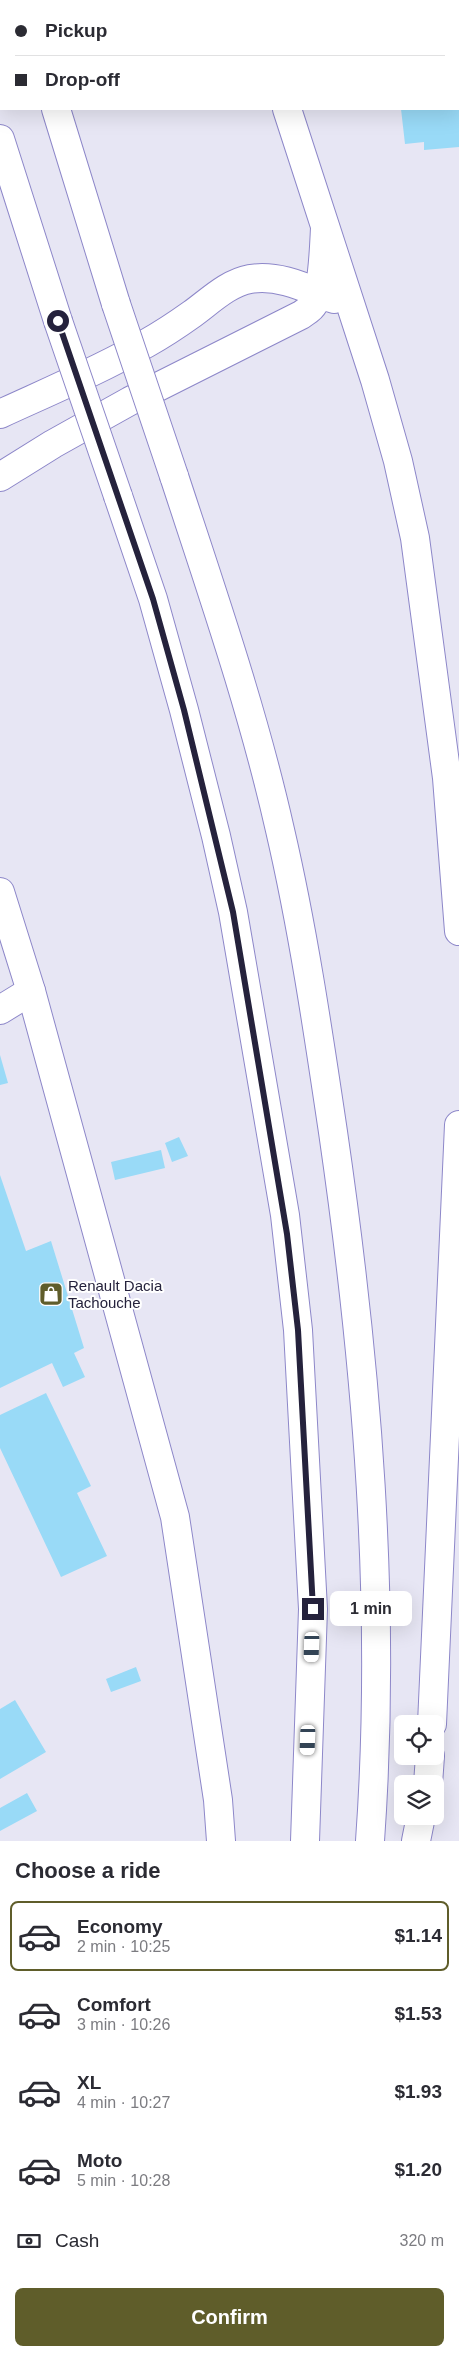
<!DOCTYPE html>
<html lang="en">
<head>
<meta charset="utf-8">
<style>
  :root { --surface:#fff; --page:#f7f7f7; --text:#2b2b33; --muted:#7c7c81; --line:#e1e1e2; --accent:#5f5d2a }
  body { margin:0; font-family:Arial,sans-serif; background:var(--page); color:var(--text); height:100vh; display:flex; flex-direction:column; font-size:19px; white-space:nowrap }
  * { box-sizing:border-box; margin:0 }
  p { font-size:16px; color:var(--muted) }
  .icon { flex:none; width:28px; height:28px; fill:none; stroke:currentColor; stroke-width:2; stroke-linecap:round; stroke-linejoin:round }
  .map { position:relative; height:1841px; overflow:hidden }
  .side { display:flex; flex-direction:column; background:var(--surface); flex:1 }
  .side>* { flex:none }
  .hud { position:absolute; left:0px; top:0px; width:460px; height:110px; box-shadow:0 5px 20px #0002; display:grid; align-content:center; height:110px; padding:0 15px; background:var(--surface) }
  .controls { position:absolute; left:394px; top:1715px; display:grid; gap:10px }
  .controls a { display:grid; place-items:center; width:50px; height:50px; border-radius:8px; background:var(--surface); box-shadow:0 5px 20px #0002; font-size:25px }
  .end { position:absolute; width:22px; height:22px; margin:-11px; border:6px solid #25223c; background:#fff; box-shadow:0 0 0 2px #fff }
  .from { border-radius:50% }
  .bubble { position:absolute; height:35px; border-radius:8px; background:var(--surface); box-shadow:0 5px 20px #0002; font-size:16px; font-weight:700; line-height:35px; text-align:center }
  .car { position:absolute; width:15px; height:30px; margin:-15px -8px; border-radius:6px; box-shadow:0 0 4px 1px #0007; background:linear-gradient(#fff 24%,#345 0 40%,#fff 0 76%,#345 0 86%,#fff 0) }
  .hud b { display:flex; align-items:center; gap:18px; height:48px; font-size:19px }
  .hud b+b { border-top:1px solid var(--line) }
  .hud i { width:12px; height:12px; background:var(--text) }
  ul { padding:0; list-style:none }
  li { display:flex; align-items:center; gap:15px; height:70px; margin:0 10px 8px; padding:0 5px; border:2px solid transparent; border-radius:8px }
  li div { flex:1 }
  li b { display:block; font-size:19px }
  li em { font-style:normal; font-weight:700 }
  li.active { border-color:var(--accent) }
  li>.icon { width:45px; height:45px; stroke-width:1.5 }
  h2 { padding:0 15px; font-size:22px; line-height:60px }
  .pay { display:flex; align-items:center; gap:12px; height:55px; padding:0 15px; font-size:19px }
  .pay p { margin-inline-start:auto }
  .primary-button { display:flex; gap:10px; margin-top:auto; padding:10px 15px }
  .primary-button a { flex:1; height:58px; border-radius:8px; background:var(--accent); color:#fff; font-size:20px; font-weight:700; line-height:58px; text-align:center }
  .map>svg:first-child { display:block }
  .building { fill:#99daf7 }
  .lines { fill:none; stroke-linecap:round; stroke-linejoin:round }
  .minor-casing { stroke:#8d87c9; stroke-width:30 }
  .major-casing { stroke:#8d87c9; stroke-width:30 }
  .highway-casing { stroke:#8d87c9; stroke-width:30 }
  .minor { stroke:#fff; stroke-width:28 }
  .major { stroke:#fff; stroke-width:28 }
  .highway { stroke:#fff; stroke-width:28 }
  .highway-bridge-casing { stroke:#8d87c9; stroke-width:30; stroke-linecap:butt }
  .highway-bridge { stroke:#fff; stroke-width:28 }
  .route { stroke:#25223c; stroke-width:6 }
  .labels { text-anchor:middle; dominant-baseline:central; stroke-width:4; stroke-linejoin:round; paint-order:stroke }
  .poi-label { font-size:15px; fill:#25223c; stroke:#fff; text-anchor:start }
</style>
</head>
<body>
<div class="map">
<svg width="459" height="1841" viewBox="0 0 459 1841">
  <rect width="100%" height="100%" fill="#e7e6f4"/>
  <path class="building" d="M401,109h58v38l-35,3v-8l-19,2z
    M0,1055l8,28 -8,2z
    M179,1137l9,19 -16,6 -7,-19z
    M161,1150l4,18 -50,12 -4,-18z
    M0,1175l26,76 25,-10 33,107 -10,5 11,24 -22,10 -11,-24 -52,25z
    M46,1393l45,93 -14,7 30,63 -46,21 -61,-129v-33z
    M136,1667l5,14 -30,11 -5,-13z
    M15,1700l31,52 -46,27v-70z
    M27,1793l10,18 -37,20v-23z"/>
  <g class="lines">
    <g class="minor-casing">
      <path id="minor" d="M0,1010l31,-19"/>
    </g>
    <g class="major-casing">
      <path id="major" d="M0,414c50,-23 100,-44 147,-71 16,-9 31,-19 45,-29 18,-13 36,-31 58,-35 30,-5 58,10 84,20
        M0,477l53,-33 77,-43 171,-86c4,-3 10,-6 12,-10 10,-13 11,-59 12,-77"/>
    </g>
    <g class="highway-casing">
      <path id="highway" d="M23,0l1,1
        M252,0v1
        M56,109l60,195
        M287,109l88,271 23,81 17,77 32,240 12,153
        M0,139l58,182
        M174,476c38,116 79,234 106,354 23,99 38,201 53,302 34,234 54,472 37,709
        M118,496l35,103 31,111 32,126 17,76 52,303 13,115 15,279 -8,232
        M0,892l31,99 144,526 43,283 3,41
        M432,1724l27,-599
        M428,1784l2,-28
        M416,1841l5,-25"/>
    </g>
    <use href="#minor" class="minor"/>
    <use href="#major" class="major"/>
    <use href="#highway" class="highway"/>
    <g class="highway-bridge-casing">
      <path id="highway-bridge" d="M116,304l58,172
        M58,321l60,175"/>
    </g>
    <use href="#highway-bridge" class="highway-bridge"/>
  </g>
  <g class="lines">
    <path class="route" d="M58,321l95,278 31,111 49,202 54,322 11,96 15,279"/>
  </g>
  <defs>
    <g id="shop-square" transform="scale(1.25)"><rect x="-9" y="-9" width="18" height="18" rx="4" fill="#5f5d2a" stroke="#fff"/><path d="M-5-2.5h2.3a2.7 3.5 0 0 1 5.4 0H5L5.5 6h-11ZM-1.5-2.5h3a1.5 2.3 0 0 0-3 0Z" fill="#fff"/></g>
  </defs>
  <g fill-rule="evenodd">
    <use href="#shop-square" x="51" y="1294"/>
  </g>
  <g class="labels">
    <g class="poi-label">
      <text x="68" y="1285">Renault Dacia<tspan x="68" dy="17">Tachouche</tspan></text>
    </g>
  </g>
</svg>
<div class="controls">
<a><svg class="icon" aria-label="locate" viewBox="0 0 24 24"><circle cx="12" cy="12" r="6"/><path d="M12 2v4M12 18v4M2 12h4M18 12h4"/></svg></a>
<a><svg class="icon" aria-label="layers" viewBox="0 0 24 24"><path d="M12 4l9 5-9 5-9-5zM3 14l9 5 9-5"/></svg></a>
</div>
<i class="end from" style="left:58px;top:321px"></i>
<i class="end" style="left:313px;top:1609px"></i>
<div class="bubble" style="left:330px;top:1591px;width:82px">1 min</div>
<i class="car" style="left:312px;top:1647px;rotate:182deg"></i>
<i class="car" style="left:308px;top:1740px;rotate:182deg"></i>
<div class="hud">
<b><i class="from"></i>Pickup</b>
<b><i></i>Drop-off</b>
</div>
</div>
<section class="side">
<h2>Choose a ride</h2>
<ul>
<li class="active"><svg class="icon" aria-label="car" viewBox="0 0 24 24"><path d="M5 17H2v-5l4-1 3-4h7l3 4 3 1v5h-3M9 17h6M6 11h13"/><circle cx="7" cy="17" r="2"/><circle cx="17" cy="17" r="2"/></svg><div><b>Economy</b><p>2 min · 10:25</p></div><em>$1.14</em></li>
<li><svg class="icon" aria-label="car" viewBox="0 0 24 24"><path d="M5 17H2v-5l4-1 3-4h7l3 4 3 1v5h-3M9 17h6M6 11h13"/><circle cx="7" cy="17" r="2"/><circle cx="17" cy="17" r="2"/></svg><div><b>Comfort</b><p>3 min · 10:26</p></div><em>$1.53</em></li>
<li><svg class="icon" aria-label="car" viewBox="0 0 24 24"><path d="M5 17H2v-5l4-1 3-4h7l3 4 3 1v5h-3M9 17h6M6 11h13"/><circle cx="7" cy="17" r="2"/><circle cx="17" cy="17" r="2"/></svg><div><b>XL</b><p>4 min · 10:27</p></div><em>$1.93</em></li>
<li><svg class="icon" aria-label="car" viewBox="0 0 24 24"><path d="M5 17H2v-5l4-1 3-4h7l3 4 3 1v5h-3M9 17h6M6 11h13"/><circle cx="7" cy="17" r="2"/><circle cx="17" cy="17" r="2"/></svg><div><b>Moto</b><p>5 min · 10:28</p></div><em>$1.20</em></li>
</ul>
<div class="pay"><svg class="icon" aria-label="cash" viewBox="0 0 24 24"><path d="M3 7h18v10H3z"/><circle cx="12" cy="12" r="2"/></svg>Cash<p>320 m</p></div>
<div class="primary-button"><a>Confirm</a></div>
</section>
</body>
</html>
